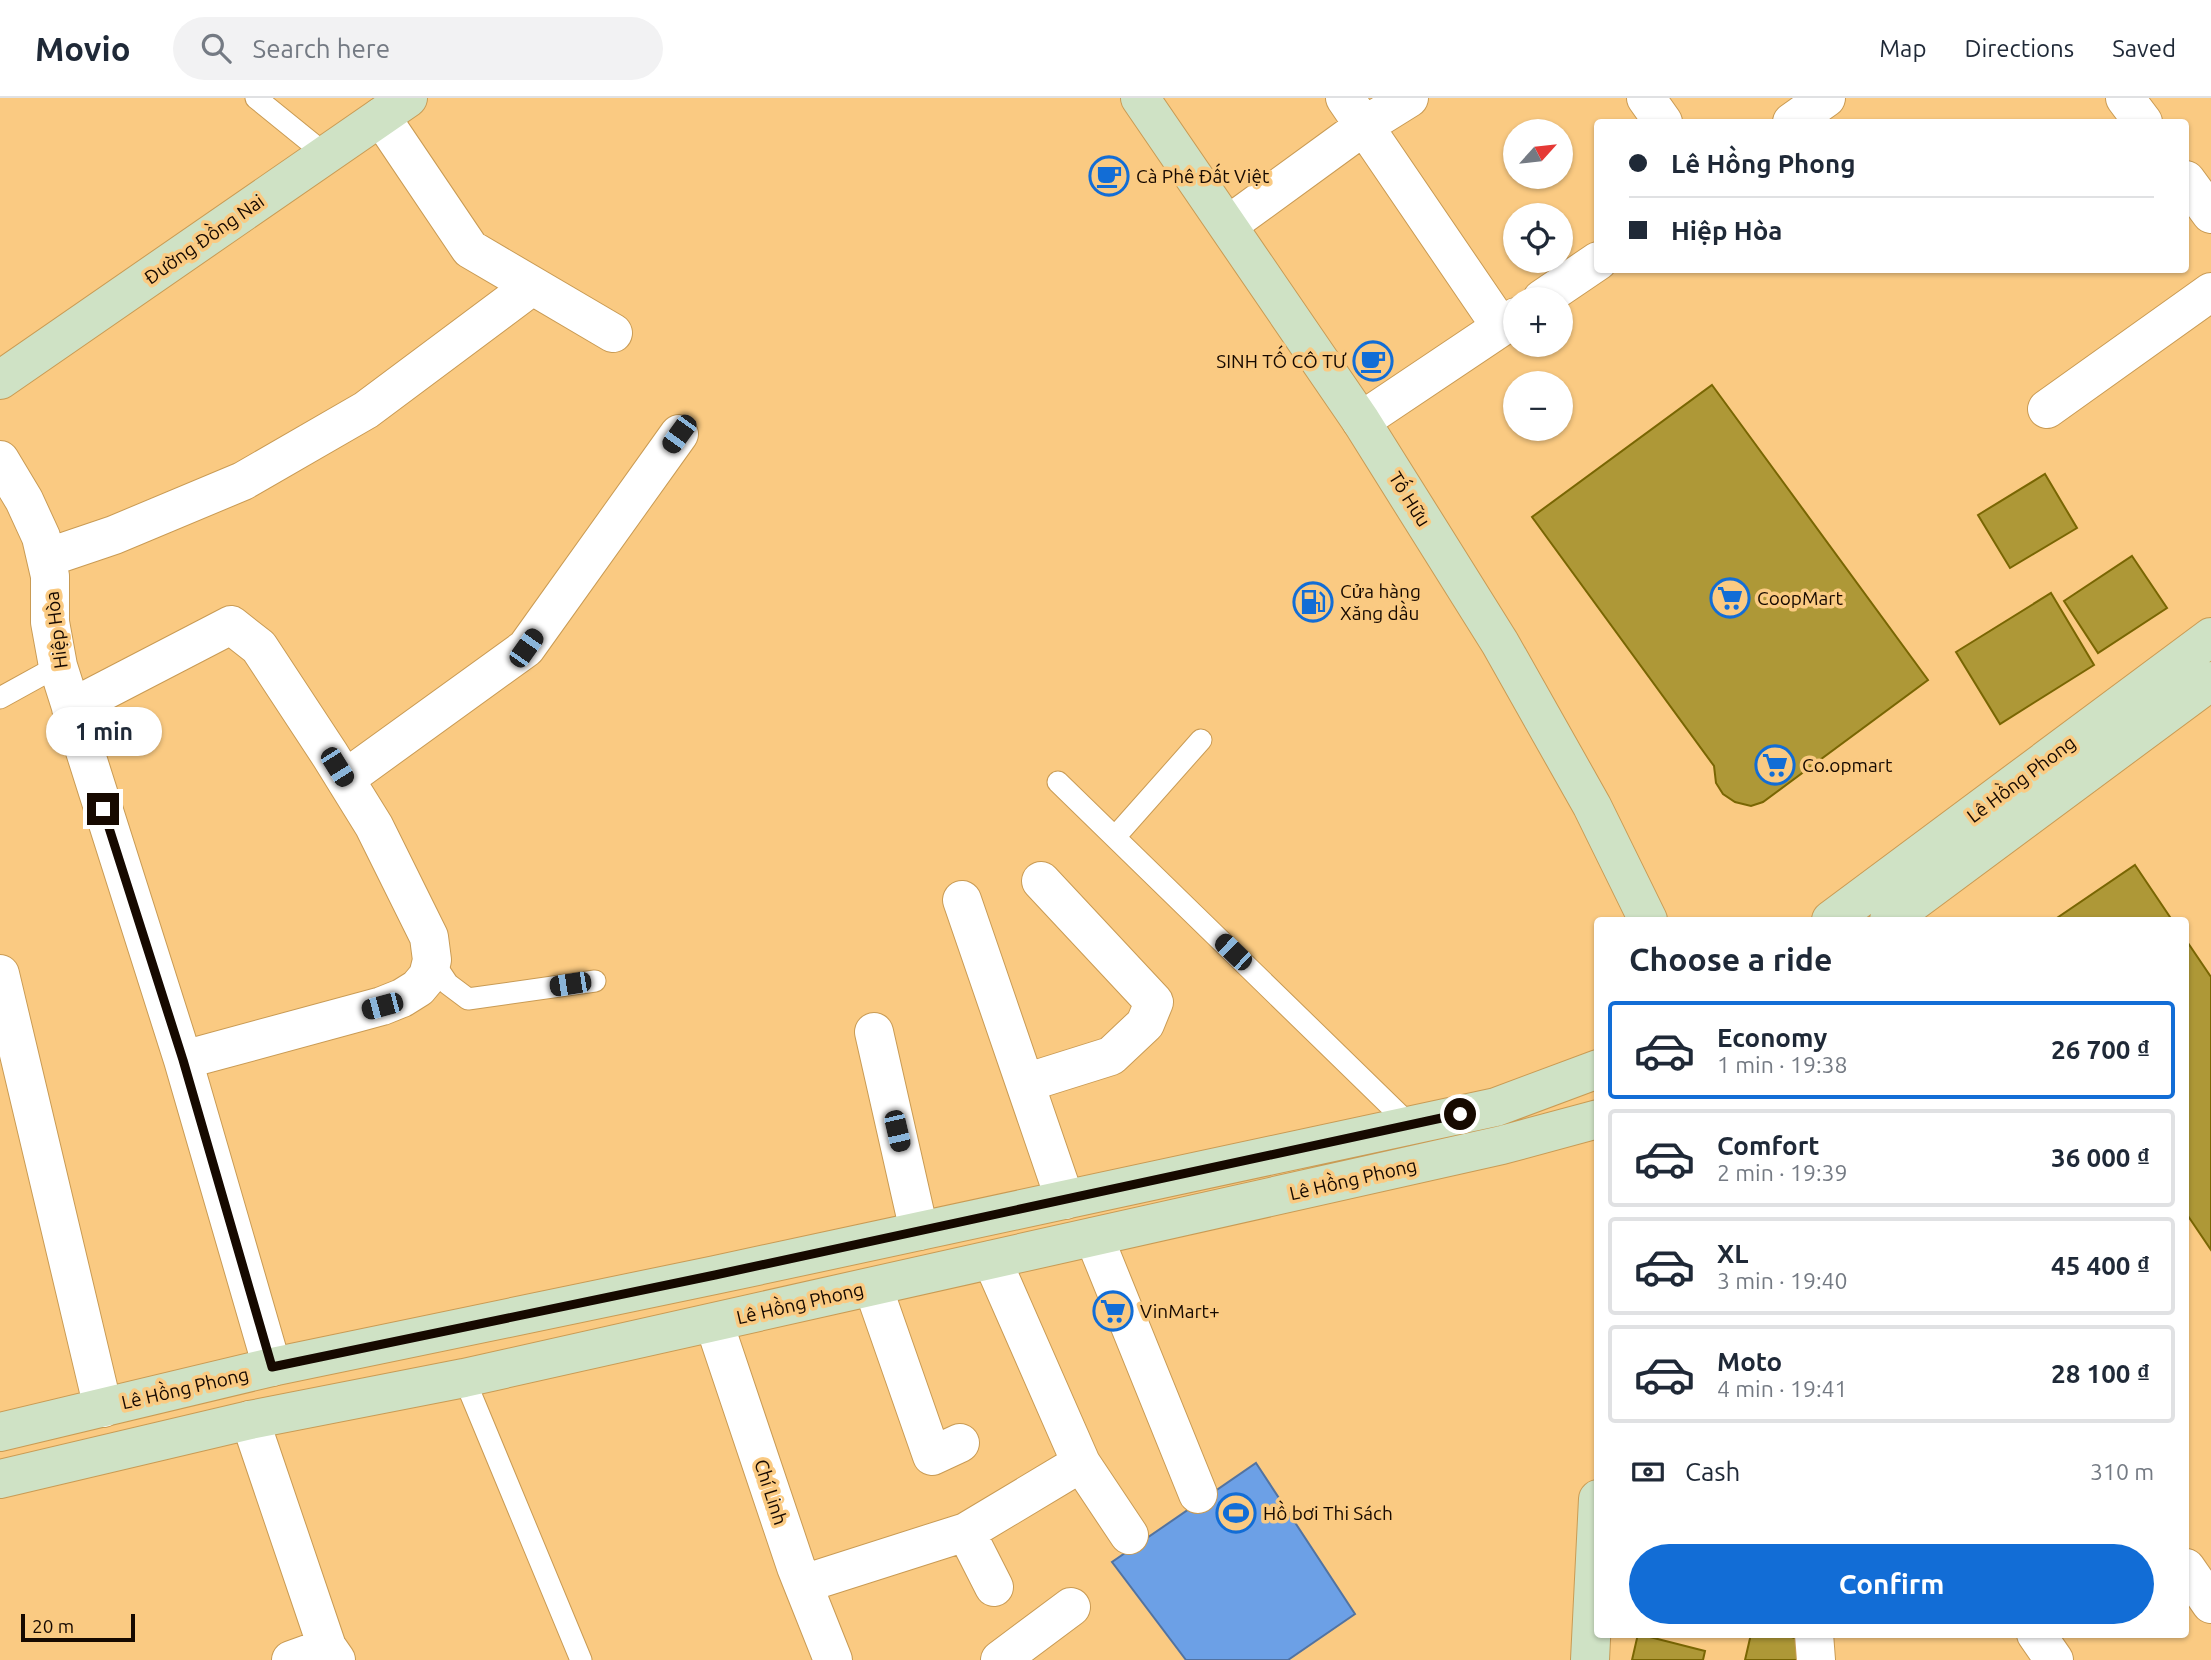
<!DOCTYPE html>
<html lang="en">
<head>
<meta charset="utf-8">
<style>
  :root { --surface:#fff; --page:#f2f2f3; --text:#1f2937; --muted:#747a83; --line:#e0e1e3; --accent:#126dd6 }
  body { margin:0; font-family:Ubuntu,sans-serif; background:var(--page); color:var(--text); height:100vh; display:flex; flex-direction:column; font-size:26px; white-space:nowrap }
  * { box-sizing:border-box; margin:0 }
  p { font-size:23px; color:var(--muted) }
  .icon { flex:none; width:38px; height:38px; fill:none; stroke:currentColor; stroke-width:2; stroke-linecap:round; stroke-linejoin:round }
  .map { position:relative; flex:1; overflow:hidden }
  .panel { position:absolute; left:1594px; top:819px; width:595px; height:721px; display:flex; flex-direction:column; background:var(--surface); border-radius:7px; box-shadow:0 2px 5px #0004 }
  .panel>* { flex:none }
  .guide { position:absolute; left:1594px; top:21px; width:595px; height:154px; border-radius:7px; box-shadow:0 2px 5px #0004; display:grid; align-content:center; height:154px; padding:0 35px; background:var(--surface) }
  .needle { width:46px; rotate:63deg }
  .controls { position:absolute; left:1503px; top:21px; display:grid; gap:14px }
  .controls a { display:grid; place-items:center; width:70px; height:70px; border-radius:50%; background:var(--surface); box-shadow:0 2px 5px #0004; font-size:35px }
  .scale { position:absolute; left:21px; bottom:18px; width:114px; box-sizing:border-box; padding-left:7px; border:4px solid #160900; border-top:0; font-size:19px; line-height:24px; white-space:nowrap; color:#160900; -webkit-text-stroke:5px #faca82; paint-order:stroke }
  .end { position:absolute; width:32px; height:32px; margin:-16px; border:9px solid #160900; background:#fff; box-shadow:0 0 0 4px #fff }
  .from { border-radius:50% }
  .bubble { position:absolute; height:49px; border-radius:24px; background:var(--surface); box-shadow:0 2px 5px #0004; font-size:23px; font-weight:700; line-height:49px; text-align:center }
  .car { position:absolute; width:21px; height:42px; margin:-21px -10px; border-radius:9px; box-shadow:0 0 5px 2px #0007; background:linear-gradient(#222 24%,#8ab4d8 0 40%,#222 0 76%,#8ab4d8 0 86%,#222 0) }
  .guide b { display:flex; align-items:center; gap:24px; height:66px; font-size:26px }
  .guide b+b { border-top:2px solid var(--line) }
  .guide i { width:18px; height:18px; background:var(--text) }
  ul { padding:0; list-style:none }
  li { display:flex; align-items:center; gap:21px; height:98px; margin:0 14px 10px; padding:0 21px; border:4px solid var(--line); border-radius:7px }
  li div { flex:1 }
  li b { display:block; font-size:26px }
  li em { font-style:normal; font-weight:700 }
  li.active { border-color:var(--accent) }
  li>.icon { width:63px; height:63px; stroke-width:1.5 }
  h2 { padding:0 35px; font-size:32px; line-height:84px }
  .pay { display:flex; align-items:center; gap:18px; height:77px; padding:0 35px; font-size:26px }
  .pay p { margin-inline-start:auto }
  .button { display:flex; gap:14px; margin-top:auto; padding:14px 35px }
  .button a { flex:1; height:80px; border-radius:42px; background:var(--accent); color:#fff; font-size:28px; font-weight:700; line-height:80px; text-align:center }
  header { display:flex; align-items:center; gap:42px; box-sizing:border-box; height:98px; padding:0 35px; background:var(--surface); border-bottom:2px solid var(--line) }
  header strong { font-size:33px }
  nav { display:flex; gap:38px; margin-inline-start:auto; font-size:24px }
  .search { width:490px; height:63px; background:var(--page); display:flex; align-items:center; gap:18px; box-sizing:border-box; padding:0 24px; border-radius:38px; color:var(--muted); font-size:26px }
  .map>svg:first-child { display:block }
  .water { fill:#6ca0e6; stroke:#5273a1; stroke-width:2 }
  .building { fill:#ae9837; stroke:#796603; stroke-width:2 }
  .lines { fill:none; stroke-linecap:round; stroke-linejoin:round }
  .lane-casing { stroke:#c99b54; stroke-width:23 }
  .street-casing { stroke:#c99b54; stroke-width:40 }
  .secondary-casing { stroke:#c99b54; stroke-width:40 }
  .lane { stroke:#fff; stroke-width:21 }
  .street { stroke:#fff; stroke-width:38 }
  .secondary { stroke:#cfe2c5; stroke-width:38 }
  .route { stroke:#160900; stroke-width:9 }
  .labels { text-anchor:middle; dominant-baseline:central; stroke-width:7; stroke-linejoin:round; paint-order:stroke }
  .poi-label { font-size:19px; fill:#160900; stroke:#faca82; text-anchor:start }
  .street-label { font-size:19px; fill:#160900; stroke:#faca82 }
</style>
</head>
<body>
<header>
<strong>Movio</strong>
<div class="search"><svg class="icon" aria-label="search" viewBox="0 0 24 24"><circle cx="10" cy="10" r="6"/><path d="M15 15l6 6"/></svg>Search here</div>
<nav><a>Map</a><a>Directions</a><a>Saved</a></nav>
</header>
<div class="map">
<svg width="2211" height="1562" viewBox="0 0 2211 1562">
  <rect width="100%" height="100%" fill="#faca82"/>
  <path class="water" d="M1256,1365l99,151 -67,46h-102l-74,-98z"/>
  <path class="building" d="M1712,287l216,295 -165,122 -12,4 -16,-4 -12,-8 -7,-11 -2,-17 -182,-249z
    M2045,376l32,54 -67,40 -32,-53z
    M2132,458l35,52 -69,45 -34,-52z
    M2051,495l43,72 -94,59 -44,-72z
    M2135,767l37,55h-118z
    M2186,842l25,37v273l-25,-37z
    M1638,1536l67,17 -2,9h-71z
    M1751,1536h30l21,6 -4,20h-53z"/>
  <g class="lines">
    <g class="lane-casing">
      <path id="lane" d="M256,0l69,56
        M0,600l58,-32
        M1058,684l352,343
        M1115,739l86,-97
        M432,862l16,24 20,15 127,-18
        M464,1280l117,282"/>
    </g>
    <g class="street-casing">
      <path id="street" d="M1345,0l156,229
        M1646,0l17,24
        M2125,0l18,24
        M381,19l89,132 143,84
        M1792,24l34,-24
        M2186,82l25,34
        M1228,127l136,-99 45,-28
        M1542,201l56,-38
        M2047,311l164,-117
        M1361,323l155,-104
        M0,362l24,40 17,37 9,39v46l8,44 125,394 89,307
        M46,460l68,-23 129,-54 123,-71 166,-124
        M71,610l160,-83 28,22 71,108 44,71 55,111 3,23 -4,16 -10,12 -16,10 -20,8 -199,54
        M345,681l181,-131 153,-214
        M962,802l103,300
        M0,876l103,434
        M874,934l45,199
        M1025,985l86,-27 34,-32 9,-22 -113,-121
        M1094,1139l104,257
        M992,1162l89,203 48,72
        M873,1189l59,169 28,-13
        M714,1225l82,244 37,93
        M250,1322l77,227 9,13
        M966,1434l28,55
        M2186,1470l25,36
        M803,1486l163,-52 115,-69
        M1814,1536l2,26
        M2036,1536l18,26
        M291,1562l36,-13
        M1000,1562l71,-53"/>
    </g>
    <g class="secondary-casing">
      <path id="secondary" d="M1140,0l221,323 139,222 92,163 56,114
        M0,282l408,-282
        M1831,822l380,-283
        M1889,822l322,-239
        M0,1334l272,-65 443,-92 781,-168 102,-38
        M0,1381l250,-59 214,-42 1038,-233 96,-26
        M1590,1562l8,-161"/>
    </g>
    <use href="#lane" class="lane"/>
    <use href="#street" class="street"/>
    <use href="#secondary" class="secondary"/>
  </g>
  <g class="lines">
    <path class="route" d="M103,711l80,251 89,307 443,-92 745,-161"/>
  </g>
  <defs>
    <g id="cafe-ring" transform="scale(2.0125)"><circle r="9.5" fill="#faca82" stroke="#126dd6" stroke-width="1.5"/><path d="M-5.5-4.5H6V0H3Q3 3.5 0 3.5H-2.5Q-5.5 3.5-5.5 0ZM3-3.2v2h1.7v-2ZM-6 4.5H4V6H-6Z" fill="#126dd6"/></g>
    <g id="supermarket-ring" transform="scale(2.0125)"><circle r="9.5" fill="#faca82" stroke="#126dd6" stroke-width="1.5"/><path d="M-6-5.5h2.5l.6 2H6L4.5 2H-2.5L-4.4-4H-6ZM-1.5 3.2a1.3 1.3 0 1 0 .1 0ZM3 3.2a1.3 1.3 0 1 0 .1 0Z" fill="#126dd6"/></g>
    <g id="fuel-ring" transform="scale(2.0125)"><circle r="9.5" fill="#faca82" stroke="#126dd6" stroke-width="1.5"/><path d="M-5.5-6h7V0h2V4h1.3V-2.5L3-4.5l.8-.8L6-3V5H2.5V1h-1V6h-7ZM-4.2-4.7v3.2H.2V-4.7Z" fill="#126dd6"/></g>
    <g id="stadium-ring" transform="scale(2.0125)"><circle r="9.5" fill="#faca82" stroke="#126dd6" stroke-width="1.5"/><path d="M0-5a6.5 5 0 1 0 0 10a6.5 5 0 1 0 0-10ZM-3.5-1.8h7v3.6h-7Z" fill="#126dd6"/></g>
  </defs>
  <g fill-rule="evenodd">
    <use href="#cafe-ring" x="1109" y="78"/>
    <use href="#cafe-ring" x="1373" y="263"/>
    <use href="#supermarket-ring" x="1730" y="500"/>
    <use href="#fuel-ring" x="1313" y="504"/>
    <use href="#supermarket-ring" x="1775" y="667"/>
    <use href="#supermarket-ring" x="1113" y="1213"/>
    <use href="#stadium-ring" x="1236" y="1415"/>
  </g>
  <g class="labels">
    <g class="poi-label">
      <text x="1136" y="78">Cà Phê Đất Việt</text>
      <text x="1346" y="263" text-anchor="end">SINH TỐ CÔ TƯ</text>
      <text x="1340" y="493">Cửa hàng<tspan x="1340" dy="22">Xăng dầu</tspan></text>
      <text x="1757" y="500">CoopMart</text>
      <text x="1802" y="667">Co.opmart</text>
      <text x="1140" y="1213">VinMart+</text>
      <text x="1263" y="1415">Hồ bơi Thi Sách</text>
    </g>
    <g class="street-label">
      <text transform="translate(204 141) rotate(-35)">Đường Đồng Nai</text>
      <text transform="translate(1410 401) rotate(58)">Tố Hữu</text>
      <text transform="translate(56 532) rotate(-97)">Hiệp Hòa</text>
      <text transform="translate(2021 681) rotate(-37)">Lê Hồng Phong</text>
      <text transform="translate(1353 1081) rotate(-13)">Lê Hồng Phong</text>
      <text transform="translate(800 1205) rotate(-13)">Lê Hồng Phong</text>
      <text transform="translate(185 1290) rotate(-13)">Lê Hồng Phong</text>
      <text transform="translate(771 1394) rotate(72)">Chí Linh</text>
    </g>
  </g>
</svg>
<div class="controls">
<a><svg class="needle" viewBox="-14 -14 28 28"><path d="M0-13l5 13h-10z" fill="#e53935"/><path d="M0 13l5-13h-10z" fill="#747a83"/></svg></a>
<a><svg class="icon" aria-label="locate" viewBox="0 0 24 24"><circle cx="12" cy="12" r="6"/><path d="M12 2v4M12 18v4M2 12h4M18 12h4"/></svg></a>
<a>+</a>
<a>−</a>
</div>
<div class="scale">20 m</div>
<i class="end from" style="left:1460px;top:1016px"></i>
<i class="end" style="left:103px;top:711px"></i>
<div class="bubble" style="left:46px;top:609px;width:116px">1 min</div>
<i class="car" style="left:679px;top:336px;rotate:216deg"></i>
<i class="car" style="left:526px;top:550px;rotate:35deg"></i>
<i class="car" style="left:337px;top:669px;rotate:148deg"></i>
<i class="car" style="left:1233px;top:854px;rotate:314deg"></i>
<i class="car" style="left:570px;top:886px;rotate:261deg"></i>
<i class="car" style="left:382px;top:908px;rotate:255deg"></i>
<i class="car" style="left:897px;top:1033px;rotate:167deg"></i>
<div class="guide">
<b><i class="from"></i>Lê Hồng Phong</b>
<b><i></i>Hiệp Hòa</b>
</div>
<section class="panel">
<h2>Choose a ride</h2>
<ul>
<li class="active"><svg class="icon" aria-label="car" viewBox="0 0 24 24"><path d="M5 17H2v-5l4-1 3-4h7l3 4 3 1v5h-3M9 17h6M6 11h13"/><circle cx="7" cy="17" r="2"/><circle cx="17" cy="17" r="2"/></svg><div><b>Economy</b><p>1 min · 19:38</p></div><em>26 700 ₫</em></li>
<li><svg class="icon" aria-label="car" viewBox="0 0 24 24"><path d="M5 17H2v-5l4-1 3-4h7l3 4 3 1v5h-3M9 17h6M6 11h13"/><circle cx="7" cy="17" r="2"/><circle cx="17" cy="17" r="2"/></svg><div><b>Comfort</b><p>2 min · 19:39</p></div><em>36 000 ₫</em></li>
<li><svg class="icon" aria-label="car" viewBox="0 0 24 24"><path d="M5 17H2v-5l4-1 3-4h7l3 4 3 1v5h-3M9 17h6M6 11h13"/><circle cx="7" cy="17" r="2"/><circle cx="17" cy="17" r="2"/></svg><div><b>XL</b><p>3 min · 19:40</p></div><em>45 400 ₫</em></li>
<li><svg class="icon" aria-label="car" viewBox="0 0 24 24"><path d="M5 17H2v-5l4-1 3-4h7l3 4 3 1v5h-3M9 17h6M6 11h13"/><circle cx="7" cy="17" r="2"/><circle cx="17" cy="17" r="2"/></svg><div><b>Moto</b><p>4 min · 19:41</p></div><em>28 100 ₫</em></li>
</ul>
<div class="pay"><svg class="icon" aria-label="cash" viewBox="0 0 24 24"><path d="M3 7h18v10H3z"/><circle cx="12" cy="12" r="2"/></svg>Cash<p>310 m</p></div>
<div class="button"><a>Confirm</a></div>
</section>
</div>
</body>
</html>
